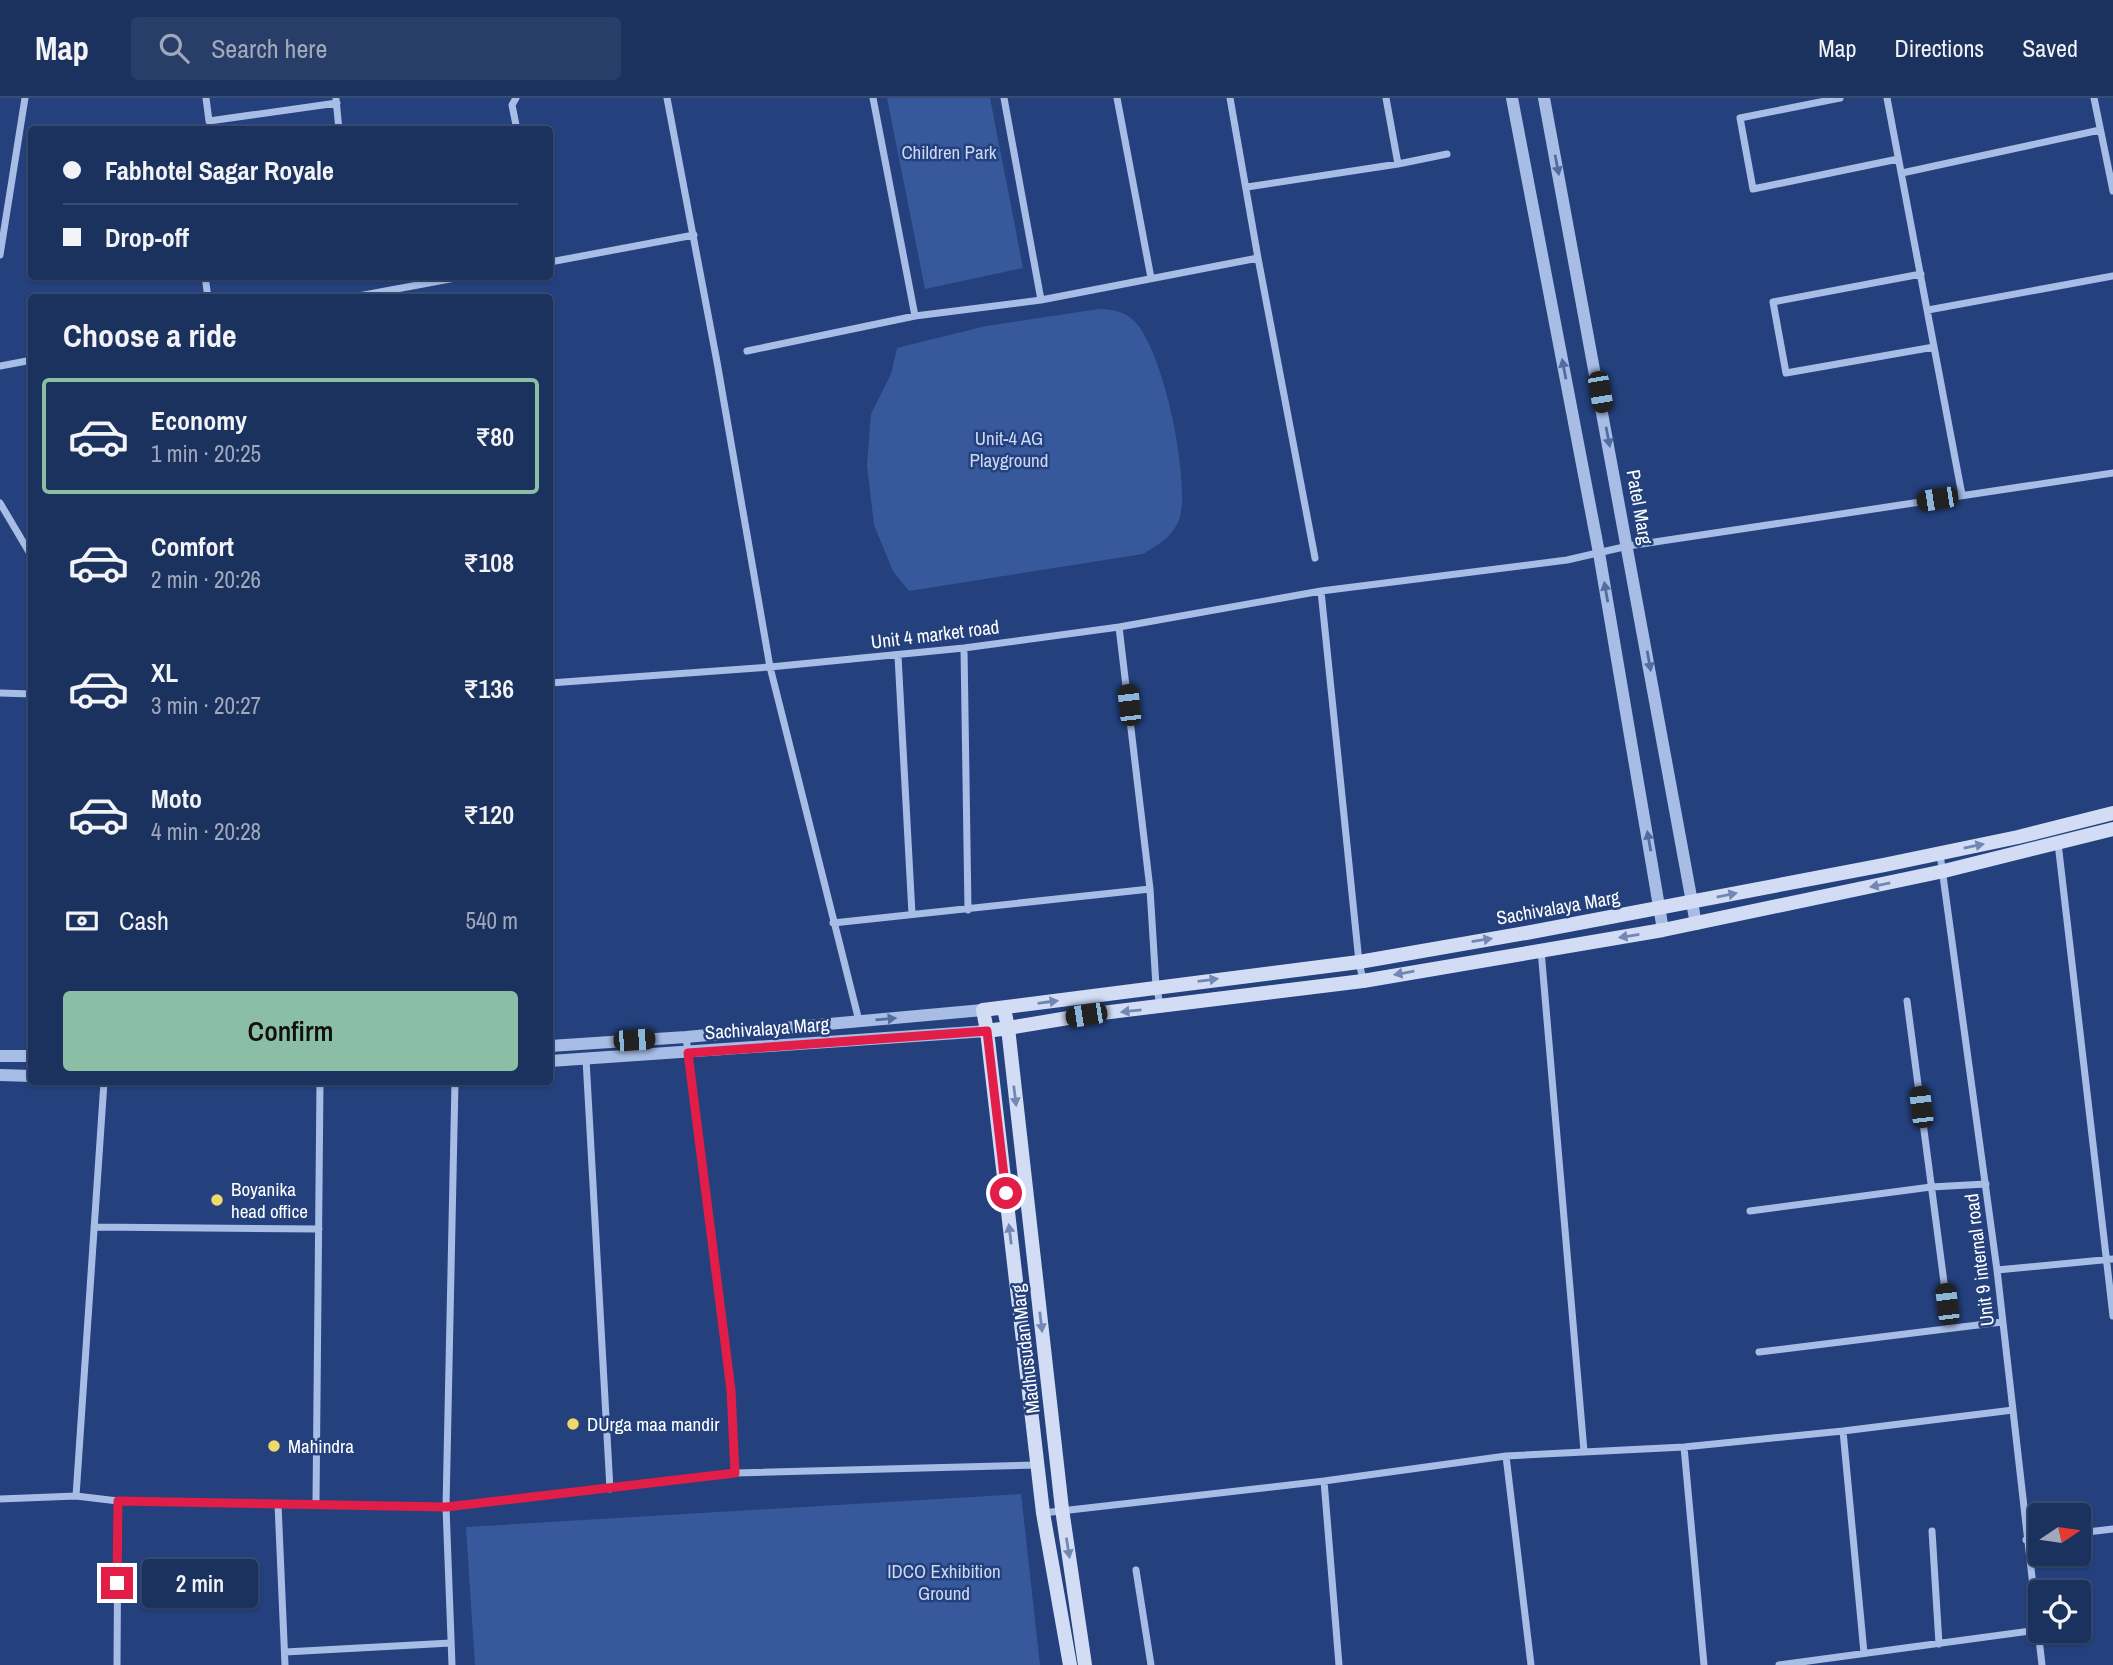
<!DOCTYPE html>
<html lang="en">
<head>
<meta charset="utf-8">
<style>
  :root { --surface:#1b315e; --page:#283d67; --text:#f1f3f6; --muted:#a0a9bc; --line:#394c73; --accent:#8abfa5 }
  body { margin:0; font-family:"Archivo Narrow",sans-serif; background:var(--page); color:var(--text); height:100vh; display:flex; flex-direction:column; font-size:26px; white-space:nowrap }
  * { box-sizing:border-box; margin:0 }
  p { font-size:23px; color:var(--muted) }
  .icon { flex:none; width:38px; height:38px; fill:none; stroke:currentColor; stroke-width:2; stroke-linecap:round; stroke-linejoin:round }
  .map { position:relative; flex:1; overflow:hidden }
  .sheet { position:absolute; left:28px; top:196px; width:525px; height:791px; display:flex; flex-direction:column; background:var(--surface); border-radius:7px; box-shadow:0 2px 5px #0004,0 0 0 2px var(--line) }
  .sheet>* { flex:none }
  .hud { position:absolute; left:28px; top:28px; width:525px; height:154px; border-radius:7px; box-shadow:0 2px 5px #0004,0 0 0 2px var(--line); display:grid; align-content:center; height:154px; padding:0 35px; background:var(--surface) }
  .needle { width:46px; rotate:77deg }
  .fabs { position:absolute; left:2028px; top:1405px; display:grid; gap:14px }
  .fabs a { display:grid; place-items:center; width:63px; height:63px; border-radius:7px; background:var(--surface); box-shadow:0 2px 5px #0004,0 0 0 2px var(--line); font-size:35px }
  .end { position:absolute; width:32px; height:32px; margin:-16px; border:9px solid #e11d48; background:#fff; box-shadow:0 0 0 4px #fff }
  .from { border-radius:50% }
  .bubble { position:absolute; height:49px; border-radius:7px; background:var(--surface); box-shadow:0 2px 5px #0004,0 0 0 2px var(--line); font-size:23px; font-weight:600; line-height:49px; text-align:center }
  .car { position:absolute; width:21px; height:42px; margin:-21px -10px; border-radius:9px; box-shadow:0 0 5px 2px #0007; background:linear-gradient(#222 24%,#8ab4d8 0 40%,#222 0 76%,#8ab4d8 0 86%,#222 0) }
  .hud b { display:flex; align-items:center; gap:24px; height:66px; font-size:26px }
  .hud b+b { border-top:2px solid var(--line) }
  .hud i { width:18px; height:18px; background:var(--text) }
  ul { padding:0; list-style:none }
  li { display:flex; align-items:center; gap:21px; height:116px; margin:0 14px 10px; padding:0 21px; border:4px solid transparent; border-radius:7px }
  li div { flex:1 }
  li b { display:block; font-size:26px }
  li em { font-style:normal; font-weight:600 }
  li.on { border-color:var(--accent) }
  li>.icon { width:63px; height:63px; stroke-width:1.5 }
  h2 { padding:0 35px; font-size:32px; line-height:84px }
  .pay { display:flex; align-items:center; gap:18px; height:77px; padding:0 35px; font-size:26px }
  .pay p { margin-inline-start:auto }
  .action { display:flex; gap:14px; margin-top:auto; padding:14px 35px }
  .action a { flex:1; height:80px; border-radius:7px; background:var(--accent); color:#111; font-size:28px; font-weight:600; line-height:80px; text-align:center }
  header { display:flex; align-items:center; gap:42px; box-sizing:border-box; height:98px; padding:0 35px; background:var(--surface); border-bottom:2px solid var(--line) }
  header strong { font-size:33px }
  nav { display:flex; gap:38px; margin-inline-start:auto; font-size:24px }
  .search { width:490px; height:63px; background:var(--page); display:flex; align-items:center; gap:18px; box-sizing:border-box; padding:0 24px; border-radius:7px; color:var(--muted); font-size:26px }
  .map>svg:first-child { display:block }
  .green { fill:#37599b }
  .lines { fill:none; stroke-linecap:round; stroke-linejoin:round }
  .minor { stroke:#a8bde6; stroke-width:7 }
  .tertiary { stroke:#a8bde6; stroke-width:12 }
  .secondary { stroke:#d2ddf5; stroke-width:14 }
  .oneway { fill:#526ca2 }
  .oneway2 { fill:#7287b3 }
  .route { stroke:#e11d48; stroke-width:9 }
  .poi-dot { fill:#f0d86c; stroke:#24417d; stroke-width:2.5 }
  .labels { text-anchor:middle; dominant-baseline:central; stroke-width:5; stroke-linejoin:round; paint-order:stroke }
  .park-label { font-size:19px; fill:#cbd9f4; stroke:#24417d }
  .street-label { font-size:19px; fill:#fff; stroke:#24417d }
  .poi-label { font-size:19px; fill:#fff; stroke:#24417d; text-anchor:start }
</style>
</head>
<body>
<header>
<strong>Map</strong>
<div class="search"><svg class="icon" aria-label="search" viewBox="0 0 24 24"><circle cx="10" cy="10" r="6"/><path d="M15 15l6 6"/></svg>Search here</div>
<nav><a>Map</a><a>Directions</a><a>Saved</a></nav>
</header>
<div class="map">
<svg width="2113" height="1567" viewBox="0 0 2113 1567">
  <rect width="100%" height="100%" fill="#24417d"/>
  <path class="green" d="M887,0h103l33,170 -98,21z
    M1099,211c14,1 23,1 34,11 30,26 57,159 47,197 -6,19 -21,27 -37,37l-234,37 -16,-20 -19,-46 -7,-60 4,-51 20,-40 6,-26 89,-22z
    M1021,1396l19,171h-565l-9,-138z"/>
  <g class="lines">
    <path class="minor" d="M206,0l3,23 128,-18
      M516,0l-4,7 5,25
      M667,0l50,264 53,305 89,354
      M873,0l42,218
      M1004,0l37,202
      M1117,0l34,180
      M1230,0l28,160 57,300
      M1386,0l12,66
      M1840,0l-100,20 13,71 145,-30
      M1887,0l75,397
      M2094,0l19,93
      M336,1l3,31
      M1902,75l198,-43
      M1247,89l151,-23 49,-10
      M0,157l25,-157
      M550,164l144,-27
      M1921,176l-148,28 13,71 148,-26
      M205,178l3,22
      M348,200l118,-22
      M1928,212l185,-34
      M747,253l168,-35 126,-16 217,-42
      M0,268l32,-6
      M0,405l32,54
      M1321,493l38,371 4,18
      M1119,529l31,262 6,97 5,22
      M964,550l4,262
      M898,558l14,258
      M550,585l220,-16 194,-19 155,-21 202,-36 246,-31 61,-14 485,-73
      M0,595l32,1
      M2058,745l55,473
      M1940,756l57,416 45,395
      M833,825l317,-34
      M1541,852l43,501
      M1907,903l43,327
      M686,939l45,353 4,83
      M586,961l24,430
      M1750,1113l181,-24 55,-3
      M94,1129l225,2
      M1997,1172l116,-11
      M1759,1254l243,-30
      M1843,1333l21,222
      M1684,1349l20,218
      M1506,1358l25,209
      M1324,1383l15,184
      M76,1398l28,-414
      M0,1401l76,-3 42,5 328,6 289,-34 302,-8
      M316,1405l4,-421
      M278,1406l7,161
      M1043,1415l281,-32 182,-25 178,-9 159,-16 170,-21
      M1932,1433l7,113
      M2079,1435l34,-4
      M2026,1442l14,-2
      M1136,1472l15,95
      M285,1554l166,-9
      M117,1567l1,-164
      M452,1567l-6,-158 9,-425
      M1779,1567l259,-35"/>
    <path class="tertiary" d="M1512,0l87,455 64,377
      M1544,0l152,826
      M550,948l136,-9 297,-27
      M0,958h32
      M550,963l437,-30
      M0,977l32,1"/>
    <path class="secondary" d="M1004,910l4,20 -21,3 -4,-21 376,-48 167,-29 358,-68 134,-28 95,-24
      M987,933l56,482 27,152
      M1085,1567l-23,-156 -54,-481 78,-13 277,-34 300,-51 281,-59 169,-42"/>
  </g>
  <defs><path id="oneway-solid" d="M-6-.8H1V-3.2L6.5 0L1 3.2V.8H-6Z" transform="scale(1.75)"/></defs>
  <g class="oneway">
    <use href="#oneway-solid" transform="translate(1557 67) rotate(79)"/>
    <use href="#oneway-solid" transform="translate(1564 271) rotate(-101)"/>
    <use href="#oneway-solid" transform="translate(1608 339) rotate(79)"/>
    <use href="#oneway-solid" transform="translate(1606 494) rotate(-100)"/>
    <use href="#oneway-solid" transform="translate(1649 563) rotate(80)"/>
    <use href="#oneway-solid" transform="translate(1649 743) rotate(-100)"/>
    <use href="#oneway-solid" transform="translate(886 921) rotate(-5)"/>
  </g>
  <g class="oneway2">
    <use href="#oneway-solid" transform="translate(1974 748) rotate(-12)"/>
    <use href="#oneway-solid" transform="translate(1880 787) rotate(168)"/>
    <use href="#oneway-solid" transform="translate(1727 797) rotate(-11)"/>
    <use href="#oneway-solid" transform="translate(1629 838) rotate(171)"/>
    <use href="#oneway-solid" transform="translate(1482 842) rotate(-9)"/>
    <use href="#oneway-solid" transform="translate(1404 875) rotate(170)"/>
    <use href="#oneway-solid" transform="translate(1208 882) rotate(-7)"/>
    <use href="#oneway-solid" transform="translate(1048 904) rotate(-8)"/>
    <use href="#oneway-solid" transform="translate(1131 913) rotate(174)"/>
    <use href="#oneway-solid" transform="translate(1015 998) rotate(83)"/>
    <use href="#oneway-solid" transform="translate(1010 1136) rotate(-97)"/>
    <use href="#oneway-solid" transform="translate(1041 1224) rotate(83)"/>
    <use href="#oneway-solid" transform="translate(1068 1450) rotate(81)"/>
  </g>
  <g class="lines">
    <path class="route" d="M117,1485l1,-82 328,6 289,-34 -4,-83 -43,-337 299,-22 19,162"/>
  </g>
  <g class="poi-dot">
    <circle cx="217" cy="1102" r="7"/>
    <circle cx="573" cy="1326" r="7"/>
    <circle cx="274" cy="1348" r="7"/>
  </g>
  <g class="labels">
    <g class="park-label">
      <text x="949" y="54">Children Park</text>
      <text x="1009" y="340">Unit-4 AG<tspan x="1009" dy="22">Playground</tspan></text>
      <text x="944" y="1473">IDCO Exhibition<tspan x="944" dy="22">Ground</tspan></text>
    </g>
    <g class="street-label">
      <text transform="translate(1640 409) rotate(80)">Patel Marg</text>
      <text transform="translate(935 536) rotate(-7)">Unit 4 market road</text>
      <text transform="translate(1558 809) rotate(-10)">Sachivalaya Marg</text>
      <text transform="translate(767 930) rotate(-4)">Sachivalaya Marg</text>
      <text transform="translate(1979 1162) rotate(-97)">Unit 9 internal road</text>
      <text transform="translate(1025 1251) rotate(-97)">Madhusudan Marg</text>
    </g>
    <g class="poi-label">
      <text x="231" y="1091">Boyanika<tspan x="231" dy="22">head office</tspan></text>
      <text x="587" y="1326">DUrga maa mandir</text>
      <text x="288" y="1348">Mahindra</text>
    </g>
  </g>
</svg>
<div class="fabs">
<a><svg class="needle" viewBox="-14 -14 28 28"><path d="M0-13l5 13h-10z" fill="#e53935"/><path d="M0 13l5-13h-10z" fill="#a0a9bc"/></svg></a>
<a><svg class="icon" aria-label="locate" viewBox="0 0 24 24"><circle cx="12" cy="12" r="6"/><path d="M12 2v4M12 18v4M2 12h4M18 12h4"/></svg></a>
</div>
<i class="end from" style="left:1006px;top:1095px"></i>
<i class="end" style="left:117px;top:1485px"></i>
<div class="bubble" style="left:142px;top:1461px;width:116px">2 min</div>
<i class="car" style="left:1600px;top:294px;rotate:170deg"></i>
<i class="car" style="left:1937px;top:401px;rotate:261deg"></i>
<i class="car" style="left:1129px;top:607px;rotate:354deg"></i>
<i class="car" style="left:1086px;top:917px;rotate:261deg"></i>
<i class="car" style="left:634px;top:942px;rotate:86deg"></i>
<i class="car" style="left:1921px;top:1009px;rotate:353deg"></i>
<i class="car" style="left:1947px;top:1206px;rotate:353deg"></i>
<div class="hud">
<b><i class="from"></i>Fabhotel Sagar Royale</b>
<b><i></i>Drop-off</b>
</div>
<section class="sheet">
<h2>Choose a ride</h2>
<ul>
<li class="on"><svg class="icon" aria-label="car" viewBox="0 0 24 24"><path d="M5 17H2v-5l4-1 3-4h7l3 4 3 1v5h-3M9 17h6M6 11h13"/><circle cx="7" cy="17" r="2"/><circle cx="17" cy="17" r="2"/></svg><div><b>Economy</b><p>1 min · 20:25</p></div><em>₹80</em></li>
<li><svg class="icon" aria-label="car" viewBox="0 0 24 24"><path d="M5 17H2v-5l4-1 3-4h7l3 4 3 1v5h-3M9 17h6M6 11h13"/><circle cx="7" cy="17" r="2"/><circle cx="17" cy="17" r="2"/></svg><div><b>Comfort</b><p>2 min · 20:26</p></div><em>₹108</em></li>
<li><svg class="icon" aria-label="car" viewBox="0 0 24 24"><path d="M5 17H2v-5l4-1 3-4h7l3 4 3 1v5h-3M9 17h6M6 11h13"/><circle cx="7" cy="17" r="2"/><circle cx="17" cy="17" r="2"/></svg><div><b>XL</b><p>3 min · 20:27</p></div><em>₹136</em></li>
<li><svg class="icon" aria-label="car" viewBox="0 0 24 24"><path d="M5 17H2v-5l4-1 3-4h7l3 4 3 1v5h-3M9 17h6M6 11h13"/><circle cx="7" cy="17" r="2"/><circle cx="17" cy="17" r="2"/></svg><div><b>Moto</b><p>4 min · 20:28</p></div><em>₹120</em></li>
</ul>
<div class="pay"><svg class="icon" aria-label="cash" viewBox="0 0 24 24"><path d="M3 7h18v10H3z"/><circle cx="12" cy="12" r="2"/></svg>Cash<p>540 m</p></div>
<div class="action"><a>Confirm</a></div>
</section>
</div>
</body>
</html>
